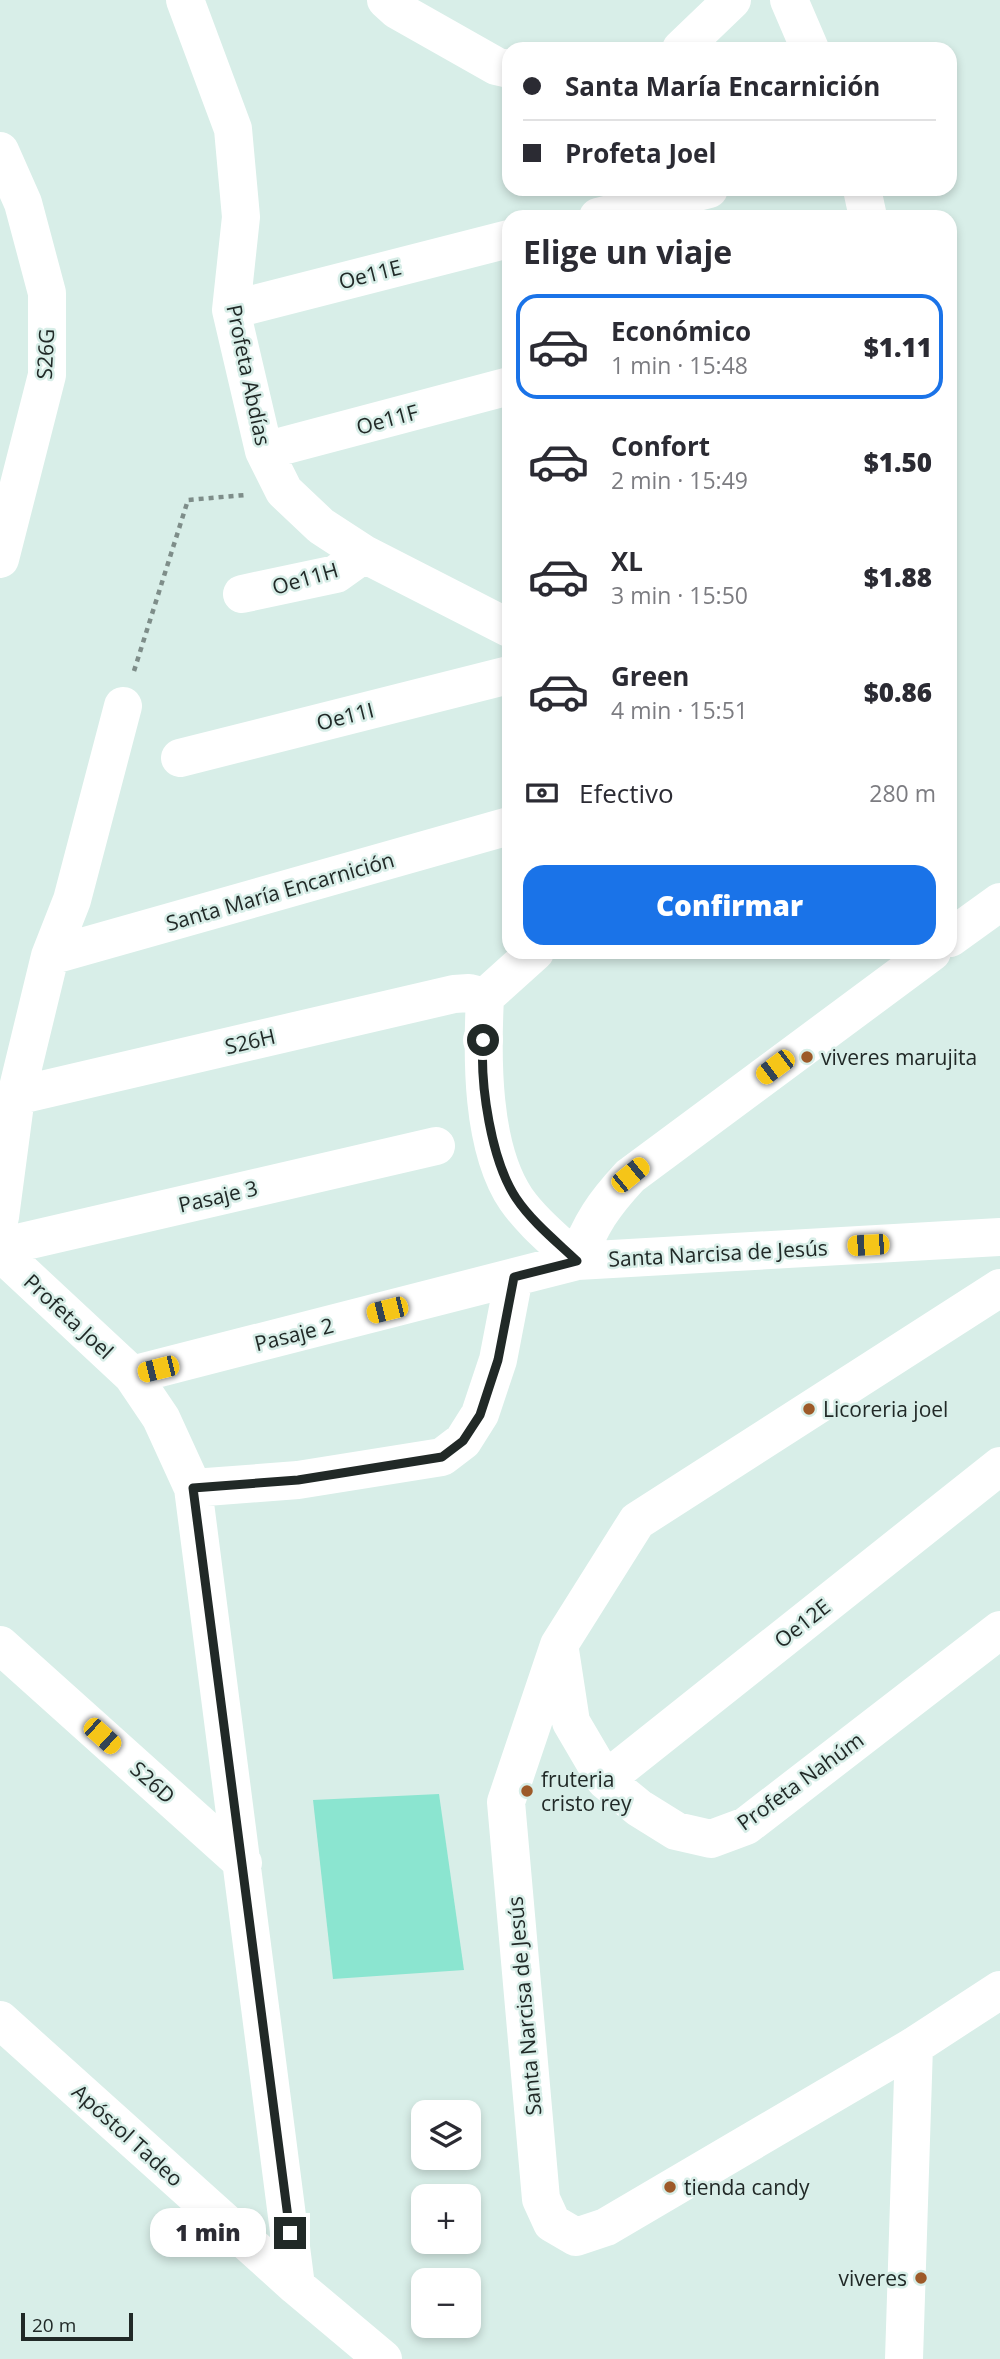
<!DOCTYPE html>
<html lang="es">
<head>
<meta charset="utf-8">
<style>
  :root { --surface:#fff; --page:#f7f7f7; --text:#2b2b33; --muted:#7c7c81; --line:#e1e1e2; --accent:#1a73e8 }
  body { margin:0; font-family:"Open Sans",sans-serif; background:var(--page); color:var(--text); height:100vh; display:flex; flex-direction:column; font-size:26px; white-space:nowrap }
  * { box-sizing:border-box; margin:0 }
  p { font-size:23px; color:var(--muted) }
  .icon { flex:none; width:38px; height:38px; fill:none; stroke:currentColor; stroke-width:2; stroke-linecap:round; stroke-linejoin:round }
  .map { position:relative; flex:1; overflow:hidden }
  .side { position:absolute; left:502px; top:210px; width:455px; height:749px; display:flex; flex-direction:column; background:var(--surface); border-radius:21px; box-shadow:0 4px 10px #0003 }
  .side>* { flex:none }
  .banner { position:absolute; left:502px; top:42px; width:455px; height:154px; border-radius:21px; box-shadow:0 4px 10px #0003; display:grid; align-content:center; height:154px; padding:0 21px; background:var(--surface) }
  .controls { position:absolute; left:411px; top:2100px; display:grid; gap:14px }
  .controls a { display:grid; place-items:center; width:70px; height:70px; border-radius:14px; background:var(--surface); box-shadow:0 4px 10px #0003; font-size:35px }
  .scale { position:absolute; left:21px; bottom:18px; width:112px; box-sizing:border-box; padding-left:7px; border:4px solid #212927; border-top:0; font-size:19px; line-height:24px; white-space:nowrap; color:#212927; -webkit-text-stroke:5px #d8eee8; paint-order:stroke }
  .end { position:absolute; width:32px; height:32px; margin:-16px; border:9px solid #212927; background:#fff; box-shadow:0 0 0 4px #fff }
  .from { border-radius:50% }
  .bubble { position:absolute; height:49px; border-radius:21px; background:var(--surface); box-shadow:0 4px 10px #0003; font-size:23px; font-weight:800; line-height:49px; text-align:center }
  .car { position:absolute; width:21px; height:42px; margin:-21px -10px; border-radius:9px; box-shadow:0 0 5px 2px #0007; background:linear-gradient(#f5c518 24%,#345 0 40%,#f5c518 0 76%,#345 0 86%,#f5c518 0) }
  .banner b { display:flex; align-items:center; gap:24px; height:66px; font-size:26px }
  .banner b+b { border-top:2px solid var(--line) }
  .banner i { width:18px; height:18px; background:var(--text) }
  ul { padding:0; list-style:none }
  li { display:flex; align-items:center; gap:21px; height:105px; margin:0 14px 10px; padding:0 7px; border:4px solid transparent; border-radius:21px }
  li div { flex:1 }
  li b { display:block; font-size:26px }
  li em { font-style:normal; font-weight:800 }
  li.current { border-color:var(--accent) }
  li>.icon { width:63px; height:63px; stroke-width:1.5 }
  h2 { padding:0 21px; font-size:32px; line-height:84px }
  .pay { display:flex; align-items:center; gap:18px; height:77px; padding:0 21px; font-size:26px }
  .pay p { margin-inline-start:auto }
  .action { display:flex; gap:14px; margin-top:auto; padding:14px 21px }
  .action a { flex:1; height:80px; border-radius:21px; background:var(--accent); color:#fff; font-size:28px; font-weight:800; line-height:80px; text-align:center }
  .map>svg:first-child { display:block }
  .green { fill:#8be5d0 }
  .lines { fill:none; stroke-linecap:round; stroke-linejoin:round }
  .path { stroke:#7e8d89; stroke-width:4.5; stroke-dasharray:5 5; stroke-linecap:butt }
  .street { stroke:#fff; stroke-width:38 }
  .route { stroke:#212927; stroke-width:9 }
  .poi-dot { fill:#9d5a29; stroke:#d8eee8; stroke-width:2.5 }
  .labels { text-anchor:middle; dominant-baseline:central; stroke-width:5; stroke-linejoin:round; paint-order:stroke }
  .street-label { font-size:21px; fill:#212927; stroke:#d8eee8 }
  .poi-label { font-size:21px; fill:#212927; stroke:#d8eee8; text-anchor:start }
</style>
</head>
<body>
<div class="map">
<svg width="1000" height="2359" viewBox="0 0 1000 2359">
  <rect width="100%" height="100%" fill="#d8eee8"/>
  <path class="green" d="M439,1794l25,176 -131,9 -20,-179z"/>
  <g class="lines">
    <path class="path" d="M134,671l54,-171 57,-5"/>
    <path class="street" d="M185,0l48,129 8,88 -10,93 33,141 20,40 37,35 43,28 145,74
      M386,0l11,10 99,56 13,3
      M789,0l21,49
      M681,49l51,-49
      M0,151l23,52 24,90v82l-47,184
      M862,189l6,28
      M598,217l111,-28
      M231,310l278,-71
      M264,451l245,-65
      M242,594l94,-20 28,-20
      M180,758l329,-83
      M950,938l50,-36
      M535,952l-50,45c-3,60 -4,150 31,202 16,23 41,43 61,62
      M50,956l459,-130
      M16,1096l438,-102 15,-1 16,4
      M0,1217l16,-121 34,-140 22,-56 51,-194
      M0,1247l436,-101
      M0,1252l132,123 29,43 32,70 103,798
      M577,1261c13,-37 27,-57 53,-85l302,-224
      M1000,1288l-363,233 -78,124 -53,157 35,397 11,24 24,14 30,-10 308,-181 86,-56
      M132,1375l445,-114 423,-24
      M193,1488l105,-8 144,-23 21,-16 17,-27 18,-54 16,-83
      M0,1645l243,218
      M560,1650l11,72 34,58 34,28 37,23 35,8 35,-13 254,-196
      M605,1780l395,-314
      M0,2020l296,266 87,73
      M904,2359l10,-313"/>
  </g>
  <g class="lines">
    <path class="route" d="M290,2233l-97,-745 105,-8 144,-23 21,-16 17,-26 18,-55 16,-83 63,-16c-20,-19 -45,-39 -61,-63 -25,-38 -36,-113 -33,-158"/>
  </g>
  <g class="poi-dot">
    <circle cx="807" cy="1057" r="7"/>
    <circle cx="809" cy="1409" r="7"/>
    <circle cx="527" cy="1791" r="7"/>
    <circle cx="670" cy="2187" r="7"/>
    <circle cx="921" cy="2278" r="7"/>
  </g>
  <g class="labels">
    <g class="street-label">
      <text transform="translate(370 274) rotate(-14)">Oe11E</text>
      <text transform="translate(45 354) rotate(-87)">S26G</text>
      <text transform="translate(249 375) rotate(78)">Profeta Abdías</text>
      <text transform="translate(387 419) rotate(-15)">Oe11F</text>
      <text transform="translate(305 578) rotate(-16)">Oe11H</text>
      <text transform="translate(345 716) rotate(-14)">Oe11I</text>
      <text transform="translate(280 891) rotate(-16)">Santa María Encarnición</text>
      <text transform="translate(250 1041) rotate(-13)">S26H</text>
      <text transform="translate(218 1196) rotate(-13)">Pasaje 3</text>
      <text transform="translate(718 1253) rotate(-3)">Santa Narcisa de Jesús</text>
      <text transform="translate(69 1316) rotate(43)">Profeta Joel</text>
      <text transform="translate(294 1334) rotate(-14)">Pasaje 2</text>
      <text transform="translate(802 1623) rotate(-38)">Oe12E</text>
      <text transform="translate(800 1781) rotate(-36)">Profeta Nahúm</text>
      <text transform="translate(153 1782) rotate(42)">S26D</text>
      <text transform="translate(524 2006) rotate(-95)">Santa Narcisa de Jesús</text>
      <text transform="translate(128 2135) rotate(42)">Apóstol Tadeo</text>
    </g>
    <g class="poi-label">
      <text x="821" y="1057">viveres marujita</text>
      <text x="823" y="1409">Licoreria joel</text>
      <text x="541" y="1779">fruteria<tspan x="541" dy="24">cristo rey</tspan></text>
      <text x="684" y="2187">tienda candy</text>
      <text x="907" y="2278" text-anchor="end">viveres</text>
    </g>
  </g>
</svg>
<div class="controls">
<a><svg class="icon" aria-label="layers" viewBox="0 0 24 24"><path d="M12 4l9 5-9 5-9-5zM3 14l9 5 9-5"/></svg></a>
<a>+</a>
<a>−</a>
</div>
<div class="scale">20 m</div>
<i class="end from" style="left:483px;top:1040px"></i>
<i class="end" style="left:290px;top:2233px"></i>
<div class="bubble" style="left:150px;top:2208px;width:116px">1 min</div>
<i class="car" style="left:775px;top:1067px;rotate:233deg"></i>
<i class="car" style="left:630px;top:1175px;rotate:51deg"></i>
<i class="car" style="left:868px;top:1245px;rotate:267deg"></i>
<i class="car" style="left:387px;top:1310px;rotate:256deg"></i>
<i class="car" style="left:158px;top:1369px;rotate:256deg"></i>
<i class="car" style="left:102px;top:1736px;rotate:132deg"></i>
<div class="banner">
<b><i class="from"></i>Santa María Encarnición</b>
<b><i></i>Profeta Joel</b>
</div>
<section class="side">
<h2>Elige un viaje</h2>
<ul>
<li class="current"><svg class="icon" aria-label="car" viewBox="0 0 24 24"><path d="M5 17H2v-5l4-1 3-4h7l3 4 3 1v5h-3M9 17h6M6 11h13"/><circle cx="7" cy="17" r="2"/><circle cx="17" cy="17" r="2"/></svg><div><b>Económico</b><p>1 min · 15:48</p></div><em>$1.11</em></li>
<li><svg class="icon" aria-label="car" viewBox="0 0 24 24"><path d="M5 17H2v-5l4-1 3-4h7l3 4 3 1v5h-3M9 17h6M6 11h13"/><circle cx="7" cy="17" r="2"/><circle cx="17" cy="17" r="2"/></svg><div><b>Confort</b><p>2 min · 15:49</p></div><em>$1.50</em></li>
<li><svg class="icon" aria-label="car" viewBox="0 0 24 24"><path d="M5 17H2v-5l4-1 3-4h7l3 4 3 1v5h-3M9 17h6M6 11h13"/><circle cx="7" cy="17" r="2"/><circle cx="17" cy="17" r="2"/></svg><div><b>XL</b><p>3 min · 15:50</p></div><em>$1.88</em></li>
<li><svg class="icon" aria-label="car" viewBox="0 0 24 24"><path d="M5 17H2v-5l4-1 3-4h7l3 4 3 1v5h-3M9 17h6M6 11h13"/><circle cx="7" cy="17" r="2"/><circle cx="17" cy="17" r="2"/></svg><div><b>Green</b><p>4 min · 15:51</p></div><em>$0.86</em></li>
</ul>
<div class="pay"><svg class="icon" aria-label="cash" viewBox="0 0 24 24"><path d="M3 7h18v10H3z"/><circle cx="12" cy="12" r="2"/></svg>Efectivo<p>280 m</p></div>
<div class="action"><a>Confirmar</a></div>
</section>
</div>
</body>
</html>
